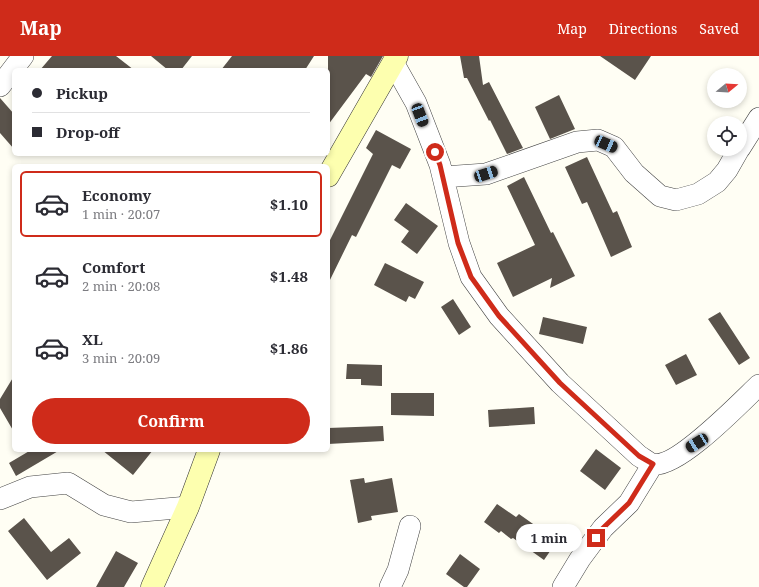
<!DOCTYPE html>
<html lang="en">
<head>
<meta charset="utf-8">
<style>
  :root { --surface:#fff; --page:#f2f2f3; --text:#2b2b33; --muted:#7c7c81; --line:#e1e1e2; --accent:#cf2b1a }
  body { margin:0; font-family:"Noto Serif",serif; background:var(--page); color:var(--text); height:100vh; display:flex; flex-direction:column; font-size:15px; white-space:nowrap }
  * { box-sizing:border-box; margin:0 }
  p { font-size:13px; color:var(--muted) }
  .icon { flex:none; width:22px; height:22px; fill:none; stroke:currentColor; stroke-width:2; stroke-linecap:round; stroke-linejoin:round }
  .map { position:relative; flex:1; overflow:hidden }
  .side { position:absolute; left:12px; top:108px; width:318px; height:288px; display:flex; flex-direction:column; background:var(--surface); border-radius:6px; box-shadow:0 2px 6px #0003 }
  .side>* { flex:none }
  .banner { position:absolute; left:12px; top:12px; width:318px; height:88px; border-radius:6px; box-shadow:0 2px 6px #0003; display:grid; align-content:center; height:88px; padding:0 20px; background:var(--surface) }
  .needle { width:26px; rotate:72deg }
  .controls { position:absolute; left:707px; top:12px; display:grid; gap:8px }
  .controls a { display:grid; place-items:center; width:40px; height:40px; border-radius:50%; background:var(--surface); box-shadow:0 2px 6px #0003; font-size:20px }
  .end { position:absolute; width:18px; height:18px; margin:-9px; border:5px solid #cf2b1a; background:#fff; box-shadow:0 0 0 2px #fff }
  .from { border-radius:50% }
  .bubble { position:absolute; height:28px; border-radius:14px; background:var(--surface); box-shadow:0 2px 6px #0003; font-size:13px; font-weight:700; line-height:28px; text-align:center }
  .car { position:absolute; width:12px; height:24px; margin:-12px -6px; border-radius:5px; box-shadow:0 0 3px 1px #0007; background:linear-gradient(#222 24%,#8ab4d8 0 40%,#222 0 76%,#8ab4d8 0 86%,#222 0) }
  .banner b { display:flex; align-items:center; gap:14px; height:38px; font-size:15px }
  .banner b+b { border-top:1px solid var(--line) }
  .banner i { width:10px; height:10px; background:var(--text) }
  ul { padding:7px 0 0; list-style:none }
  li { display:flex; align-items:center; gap:12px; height:66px; margin:0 8px 6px; padding:0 12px; border:2px solid transparent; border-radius:6px }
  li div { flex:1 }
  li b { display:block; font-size:15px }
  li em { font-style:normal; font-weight:700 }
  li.active { border-color:var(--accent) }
  li>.icon { width:36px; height:36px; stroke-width:1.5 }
  .cta { display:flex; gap:8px; margin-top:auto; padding:8px 20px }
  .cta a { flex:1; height:46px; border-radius:24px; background:var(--accent); color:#fff; font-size:16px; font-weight:700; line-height:46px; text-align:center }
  header { display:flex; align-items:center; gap:24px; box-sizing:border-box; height:56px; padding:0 20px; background:var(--accent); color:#fff }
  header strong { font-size:19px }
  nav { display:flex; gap:22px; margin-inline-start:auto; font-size:14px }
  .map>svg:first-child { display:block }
  .building { fill:#5a534b }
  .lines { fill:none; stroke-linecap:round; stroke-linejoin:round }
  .street-casing { stroke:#434343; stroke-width:22 }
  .secondary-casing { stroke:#323232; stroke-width:23 }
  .street { stroke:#fff; stroke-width:21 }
  .secondary { stroke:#fdffaf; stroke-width:22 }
  .route { stroke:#cf2b1a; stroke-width:5 }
</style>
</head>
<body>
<header>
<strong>Map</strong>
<nav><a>Map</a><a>Directions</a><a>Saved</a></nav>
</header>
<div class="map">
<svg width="759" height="531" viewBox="0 0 759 531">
  <rect width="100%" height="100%" fill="#fffef4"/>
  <path class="building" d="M52,0h64l18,14h-94z
    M151,0h41l-11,14h-13z
    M232,0h82l-9,14h-84z
    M328,0h55l-12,21 -5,-3 -38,51z
    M460,0h19l4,29 6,-3 34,66 -16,6 -17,-34 -1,1 -22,-43h-3z
    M600,0h51l-16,24z
    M559,39l16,34 -25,10 -15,-32z
    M0,42l14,16v35l-14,-16z
    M376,74l35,19 -11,20 -8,-4 -36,72 -4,-2 -24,49v-40l45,-90 -7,-6z
    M587,101l26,56 4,-2 15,36 -21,10 -24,-55 -5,2 -17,-37z
    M524,121l27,56 2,-1 22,44 -25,12 2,-10 -39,19 -16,-34 38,-18 -28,-59z
    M406,147l32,23 -21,28 -16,-12 8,-11 -15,-11z
    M385,207l39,19 -9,17 -6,-3 -3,6 -32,-17z
    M453,243l18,28 -12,8 -18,-28z
    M720,256l30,46 -11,7 -31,-46z
    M543,261l44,10 -4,17 -44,-10z
    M686,298l11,21 -21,10 -11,-20z
    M347,308l35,1v21l-21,-1v-6h-15z
    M14,320v56l-14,-24v-9z
    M391,337h43v23l-43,-1z
    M534,351l1,17 -46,3 -1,-17z
    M383,370l1,15 -56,3v-16z
    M596,393l25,19 -16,22 -25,-19z
    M31,394h29l-44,26 -7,-13z
    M102,394h51l-20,25z
    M364,422l1,5 27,-5 6,34 -27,4 1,4 -14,3 -8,-43z
    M497,448l19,13 3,-3 38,27 -13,19 -31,-22 -2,1 -10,-8 -2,2 -15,-11z
    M24,462l27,34 18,-14 12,15 -34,27 -39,-49z
    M116,495l22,12 -14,24h-28z
    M460,498l20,15 -13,18h-3l-18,-13z"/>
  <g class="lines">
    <g class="street-casing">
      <path id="street" d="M394,8l22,39 24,62 19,78 12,34 28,39 61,67 79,73c4,2 9,7 14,8 24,5 88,-62 106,-79
        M0,30l23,-30
        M740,92l19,-30
        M443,121l43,-3 91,-32 21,-2 16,7 20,26 26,23 16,4 22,-6 19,-12 10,-12 12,-21
        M0,443l30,-12 38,-4 36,22 27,7 57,-5
        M390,531l8,-17 12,-44
        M563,531l17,-28 23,-31 26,-25 24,-39"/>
    </g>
    <g class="secondary-casing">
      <path id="secondary" d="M328,120l69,-120
        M152,531l36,-80 21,-57"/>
    </g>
    <use href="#street" class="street"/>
    <use href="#secondary" class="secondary"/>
  </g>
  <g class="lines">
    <path class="route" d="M435,96l5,13 18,78 13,34 28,39 61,67 79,73 14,8 -24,39 -26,25 -7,10"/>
  </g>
</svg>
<div class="controls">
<a><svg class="needle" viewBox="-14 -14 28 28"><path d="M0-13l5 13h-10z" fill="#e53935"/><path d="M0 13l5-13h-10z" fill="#7c7c81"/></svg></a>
<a><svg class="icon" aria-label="locate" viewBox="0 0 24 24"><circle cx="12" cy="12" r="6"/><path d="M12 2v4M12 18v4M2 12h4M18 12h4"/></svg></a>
</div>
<i class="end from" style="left:435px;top:96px"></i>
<i class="end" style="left:596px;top:482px"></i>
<div class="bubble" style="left:516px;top:468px;width:66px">1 min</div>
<i class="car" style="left:420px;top:59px;rotate:159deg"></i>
<i class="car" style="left:606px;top:88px;rotate:114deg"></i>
<i class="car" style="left:486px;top:118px;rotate:72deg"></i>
<i class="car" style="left:697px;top:387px;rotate:238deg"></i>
<div class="banner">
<b><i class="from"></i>Pickup</b>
<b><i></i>Drop-off</b>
</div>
<section class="side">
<ul>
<li class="active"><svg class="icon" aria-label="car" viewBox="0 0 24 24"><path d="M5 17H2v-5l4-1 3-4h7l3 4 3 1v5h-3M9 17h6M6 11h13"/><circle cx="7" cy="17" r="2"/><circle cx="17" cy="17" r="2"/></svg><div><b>Economy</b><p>1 min · 20:07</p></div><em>$1.10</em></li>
<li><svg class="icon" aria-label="car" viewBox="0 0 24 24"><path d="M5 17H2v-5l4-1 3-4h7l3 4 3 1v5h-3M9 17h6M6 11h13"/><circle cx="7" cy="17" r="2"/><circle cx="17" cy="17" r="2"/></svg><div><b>Comfort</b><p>2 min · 20:08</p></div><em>$1.48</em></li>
<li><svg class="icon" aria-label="car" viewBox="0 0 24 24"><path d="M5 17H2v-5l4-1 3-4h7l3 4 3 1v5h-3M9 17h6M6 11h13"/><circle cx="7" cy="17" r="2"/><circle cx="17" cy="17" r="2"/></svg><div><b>XL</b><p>3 min · 20:09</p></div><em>$1.86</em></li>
</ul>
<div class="cta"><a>Confirm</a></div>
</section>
</div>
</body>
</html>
